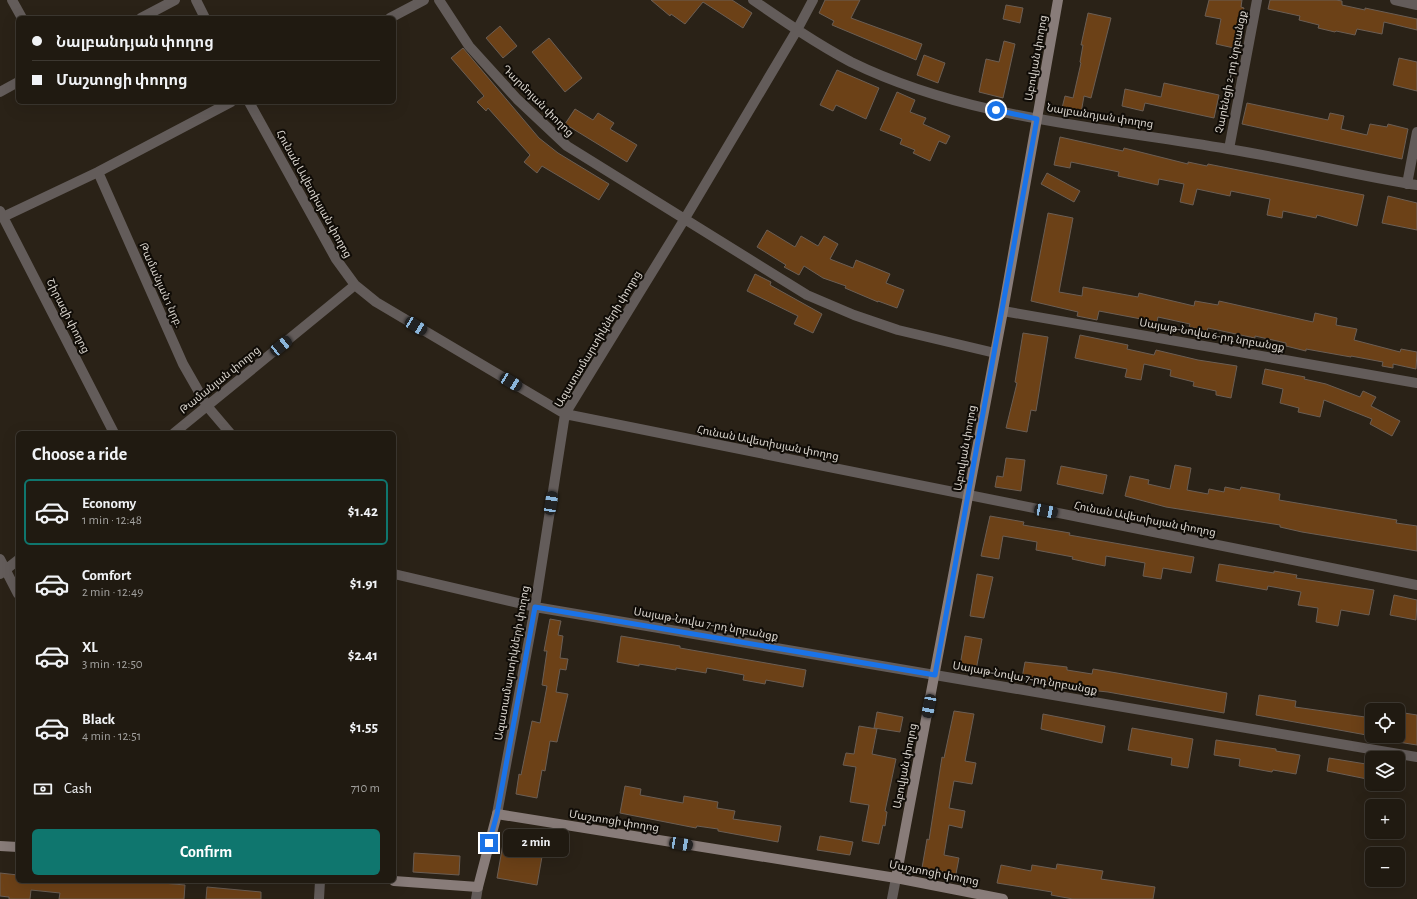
<!DOCTYPE html>
<html lang="en">
<head>
<meta charset="utf-8">
<style>
  :root { --surface:#201a11; --page:#2d271f; --text:#f1f3f6; --muted:#a2a19f; --line:#3d3831; --accent:#0f766e }
  body { margin:0; font-family:"Alegreya Sans","Noto Sans Armenian",sans-serif; background:var(--page); color:var(--text); height:100vh; display:flex; flex-direction:column; font-size:15px; white-space:nowrap }
  * { box-sizing:border-box; margin:0 }
  p { font-size:13px; color:var(--muted) }
  .icon { flex:none; width:22px; height:22px; fill:none; stroke:currentColor; stroke-width:2; stroke-linecap:round; stroke-linejoin:round }
  .map { position:relative; flex:1; overflow:hidden }
  .drawer { position:absolute; left:16px; top:431px; width:380px; height:452px; display:flex; flex-direction:column; background:var(--surface); border-radius:6px; box-shadow:0 4px 16px #0002,0 0 0 1px var(--line) }
  .drawer>* { flex:none }
  .hud { position:absolute; left:16px; top:16px; width:380px; height:88px; border-radius:6px; box-shadow:0 4px 16px #0002,0 0 0 1px var(--line); display:grid; align-content:center; height:88px; padding:0 16px; background:var(--surface) }
  .buttons { position:absolute; left:1365px; top:703px; display:grid; gap:8px }
  .buttons a { display:grid; place-items:center; width:40px; height:40px; border-radius:6px; background:var(--surface); box-shadow:0 4px 16px #0002,0 0 0 1px var(--line); font-size:20px }
  .end { position:absolute; width:18px; height:18px; margin:-9px; border:5px solid #1a73e8; background:#fff; box-shadow:0 0 0 2px #fff }
  .from { border-radius:50% }
  .bubble { position:absolute; height:28px; border-radius:6px; background:var(--surface); box-shadow:0 4px 16px #0002,0 0 0 1px var(--line); font-size:13px; font-weight:700; line-height:28px; text-align:center }
  .car { position:absolute; width:12px; height:24px; margin:-12px -6px; border-radius:5px; box-shadow:0 0 3px 1px #0007; background:linear-gradient(#222 24%,#8ab4d8 0 40%,#222 0 76%,#8ab4d8 0 86%,#222 0) }
  .hud b { display:flex; align-items:center; gap:14px; height:38px; font-size:15px }
  .hud b+b { border-top:1px solid var(--line) }
  .hud i { width:10px; height:10px; background:var(--text) }
  ul { padding:0; list-style:none }
  li { display:flex; align-items:center; gap:12px; height:66px; margin:0 8px 6px; padding:0 8px; border:2px solid transparent; border-radius:6px }
  li div { flex:1 }
  li b { display:block; font-size:15px }
  li em { font-style:normal; font-weight:700 }
  li.selected { border-color:var(--accent) }
  li>.icon { width:36px; height:36px; stroke-width:1.5 }
  h2 { padding:0 16px; font-size:18px; line-height:48px }
  .pay { display:flex; align-items:center; gap:10px; height:44px; padding:0 16px; font-size:15px }
  .pay p { margin-inline-start:auto }
  .button { display:flex; gap:8px; margin-top:auto; padding:8px 16px }
  .button a { flex:1; height:46px; border-radius:6px; background:var(--accent); color:#fff; font-size:16px; font-weight:700; line-height:46px; text-align:center }
  .map>svg:first-child { display:block }
  .building { fill:#6c4117; stroke:#6b5e54 }
  .lines { fill:none; stroke-linecap:round; stroke-linejoin:round }
  .minor { stroke:#635c5a; stroke-width:10 }
  .tertiary { stroke:#635c5a; stroke-width:10 }
  .secondary { stroke:#887c79; stroke-width:10 }
  .route { stroke:#1a73e8; stroke-width:5 }
  .labels { text-anchor:middle; dominant-baseline:central; stroke-width:4; stroke-linejoin:round; paint-order:stroke }
  .street-label { font-size:11px; fill:#d9d4cd; stroke:#100c07 }
</style>
</head>
<body>
<div class="map">
<svg width="1417" height="899" viewBox="0 0 1417 899">
  <rect width="100%" height="100%" fill="#2a2217"/>
  <path class="building" d="M651,0h81l20,13 -9,15 -40,-26 -18,22 -14,-10 -1,2z
    M825,0h35l-9,18 71,26 -6,16 -84,-35 2,-4 -15,-8z
    M1209,0h33l-1,7 3,1 -10,40 -18,-4 5,-25 -16,-3z
    M1270,0h66l6,1v4l23,5v-2l52,11v11l-33,-8 -2,12 -25,-5 -2,6 -19,-4 -1,1 -17,-4 1,-3 -20,-5 1,-4 -32,-7z
    M1006,5l17,3 -3,15 -17,-4z
    M1088,13l23,5 -20,80 -7,-2 -3,17 -19,-5 3,-12 8,2 8,-35 -1,-1 3,-17h-2z
    M500,26l17,20 -14,12 -17,-20z
    M549,38l33,40 -17,14 -33,-40z
    M1004,41l11,3 -12,54 -24,-6 7,-33 13,3z
    M463,48l76,90 19,15 51,31 -10,16 -57,-34 -5,7 -13,-11 6,-7 -42,-47 -2,3 -9,-9 7,-6 -33,-38z
    M924,55l21,8 -7,20 -21,-8z
    M1399,58l18,4v29l-24,-6z
    M837,70l42,18 -13,31 -30,-14 -3,6 -13,-6z
    M1164,83l55,12 -5,23 -69,-15 -2,8 -21,-5 3,-17 36,8z
    M897,92l18,8 -5,12 16,6 -3,6 27,12 -4,8 -7,-3 -9,20 -17,-8 2,-3 -15,-6 2,-5 -22,-9z
    M1247,103l81,17 2,-7 14,3 -3,13 26,6 3,-11 17,3 1,-3 20,5 -6,30 -160,-35z
    M575,109l18,11 5,-7 16,10 -4,6 27,16 -10,17 -62,-38z
    M1060,137l63,14 1,-3 64,16v-2l19,4 1,-2 156,31 -7,31 -40,-11 -1,3 -33,-7 -1,7 -15,-3 3,-16 -39,-8 -1,5 -33,-7 -4,16 -13,-3 4,-18 -25,-5 -1,6 -40,-9 1,-4 -48,-10 -1,6 -16,-3z
    M1047,173l33,18 -6,11 -33,-18z
    M1388,196l29,7v27l-35,-7z
    M1048,213l25,5 -14,74 23,4 1,-9 55,10 1,-4 55,13 1,-5 23,4 1,-4 94,21 2,-9 22,5 -1,7 21,4 -3,11 46,12 1,-3 16,3 -1,17 -23,-5v4l-11,-2 1,-4 -32,-6v1l-45,-8v2l-20,-5v-3l-31,-7v2l-47,-10 -1,3 -18,-4 1,-3 -32,-7 -1,5 -58,-11 -2,9 -20,-4 1,-4 -47,-11z
    M767,230l28,17 6,-11 17,10 6,-10 14,8 -8,15 23,9 3,-8 34,14 -4,9 18,7 -7,18 -19,-7v1l-33,-14 1,-2 -23,-8 -19,-12 -5,9 -15,-8 2,-2 -29,-18z
    M755,274l16,8 -1,3 52,29 -9,19 -19,-9 4,-8 -51,-25z
    M1023,333l25,4 -12,74 -5,-1 -4,22 -21,-4 11,-45 -2,-1z
    M1080,335l48,10 -1,4 27,6 2,-5 42,10 39,6 -6,32 -15,-3v-4l-23,-5 1,-4 -24,-6 1,-6 -27,-6 -3,16 -16,-3 2,-8 -52,-11z
    M1265,369l40,8 -1,2 22,5 34,13 3,-6 13,6 -5,9 29,15 -8,15 -22,-12 2,-5 -48,-19 -4,17 -22,-5 1,-4 -19,-5 3,-14 -21,-5z
    M1006,458l19,2 -4,31 -26,-4 2,-11 6,1z
    M1175,465l16,3 -4,22 21,4 1,-5 15,3 1,-5 15,3 1,-3 39,7 -1,6 118,20 -1,3 21,3v25l-115,-19 -22,-5v-2l-114,-18 -41,-11 5,-20 19,4 -1,4 22,5z
    M1061,466l46,9 -4,19 -46,-10z
    M990,516l34,6 -1,3 47,8 -1,2 125,22 -3,16 -28,-5 -2,11 -18,-3 2,-13 -39,-7 -1,10 -15,-3 -18,-4 1,-2 -37,-7 1,-8 -34,-6 -4,23 -18,-3z
    M1219,564l55,9v-2l23,4 -1,3 78,12 -5,25 -28,-5 -3,16 -22,-4 2,-14 -20,-3 3,-13 -33,-6 -1,4 -51,-9z
    M977,574l16,3 -9,41 -14,-2z
    M1394,595l23,5 -1,20 -26,-5z
    M550,619l11,2 -3,14 5,1 -3,22 8,1 -2,11 -6,-1 -4,23 12,2 -11,48 -7,-1 -5,30 -3,-1 -5,28 -21,-4 3,-20 2,1 11,-54 8,2 7,-37 -5,-1 5,-34h-3z
    M621,636l59,10v2l126,22 -3,17 -37,-7 -1,4 -22,-4 1,-5 -37,-7 -1,5 -30,-5v2l-37,-6v2l-22,-4z
    M965,636l17,3 -6,31 -16,-4z
    M1025,662l42,5v3l25,4 1,-5 24,4 110,20 -3,20 -116,-21 -38,-4v-2l-48,-8z
    M1259,695l37,6 -1,6 77,11v18l-116,-21z
    M954,711l20,3 -9,47 11,2 -4,21 -18,-3 -5,27 16,3 -3,17 -13,-3 -5,30 15,3 -4,21 -12,-2 1,-5 -22,-4 5,-29 2,1 13,-83 2,1z
    M877,712l26,5 -3,15 -26,-4z
    M1398,712l19,3v30l-19,-3z
    M1043,714l62,12 -3,17 -61,-14z
    M859,726l18,3 -5,25 24,5 -11,52 2,1 -2,14 -2,-1 -4,19 -17,-3 7,-36 -19,-3 6,-35 -13,-2 3,-12 8,1z
    M1132,728l61,11 -5,29 -17,-3 1,-7 -44,-8z
    M1216,740l60,9v2l24,4 -4,19 -23,-4 -1,2 -33,-6 1,-7 -26,-4z
    M1329,758l43,7v15l-45,-9z
    M625,786l16,3 -1,6 43,8 1,-7 34,6 -1,6 18,3 -2,8 48,7 -3,16 -60,-11v-2l-21,-3 -1,2 -76,-15z
    M820,836l33,6 -3,13 -33,-5z
    M503,844l40,7 -6,34 -40,-7z
    M414,853l46,3 -1,19 -46,-3z
    M1057,864l46,7 -2,8 54,8 -2,12h-80l-22,-4 1,-3 -55,-9 4,-18 30,6 1,-6 24,4z
    M0,873l18,2v6h121l46,4 -1,14h-125l1,-6 -29,-3 -1,9h-21v-2l-9,-1z
    M207,887l54,5v7h-55z"/>
  <g class="lines">
    <path class="minor" d="M12,0l10,18
      M196,0l9,18
      M439,0l30,46 48,53 50,47 240,149 47,20 44,15 97,23
      M753,0c32,22 64,44 98,62 116,57 251,65 377,87 63,10 126,26 189,36
      M1395,0l22,5
      M390,18l34,-18
      M249,102l87,157 19,26 21,17 189,112 852,171
      M1229,149l28,-149
      M98,172l85,192 24,42 23,27
      M1407,184l10,-52
      M0,211l114,222
      M3,217l95,-45 133,-70
      M1003,311l414,72
      M174,433l181,-148
      M0,559l18,35
      M0,574l18,-14
      M394,574l141,33 882,150
      M497,814l38,-207 30,-193 119,-194 113,-190 16,-30
      M319,899l1,-18
      M476,899l2,-12
      M892,899l4,-21"/>
    <path class="tertiary" d="M141,18l34,-18
      M0,92l18,-10"/>
    <path class="secondary" d="M0,846l18,1
      M896,878l107,-567 55,-311
      M394,881l84,6 19,-73 399,64 107,21"/>
  </g>
  <g class="lines">
    <path class="route" d="M489,843l8,-29 38,-207 400,68 102,-556 -41,-9"/>
  </g>
  <g class="labels">
    <g class="street-label">
      <text transform="translate(1036 58) rotate(-80)">Աբովյան փողոց</text>
      <text transform="translate(1231 72) rotate(-79)">Չարենցի 2-րդ նրբանցք</text>
      <text transform="translate(538 101) rotate(45)">Դարմոյան փողոց</text>
      <text transform="translate(1100 116) rotate(9)">Նալբանդյան փողոց</text>
      <text transform="translate(314 194) rotate(61)">Հունան Ավետիսյան փողոց</text>
      <text transform="translate(161 285) rotate(66)">Թամանյան 1 նրբ.</text>
      <text transform="translate(68 316) rotate(63)">Շիրազի փողոց</text>
      <text transform="translate(1212 335) rotate(10)">Սայաթ-Նովա 6-րդ նրբանցք</text>
      <text transform="translate(598 339) rotate(-59)">Ազատամարտիկների փողոց</text>
      <text transform="translate(220 380) rotate(-39)">Թամանյան փողոց</text>
      <text transform="translate(768 443) rotate(11)">Հունան Ավետիսյան փողոց</text>
      <text transform="translate(965 448) rotate(-80)">Աբովյան փողոց</text>
      <text transform="translate(1145 519) rotate(11)">Հունան Ավետիսյան փողոց</text>
      <text transform="translate(706 624) rotate(10)">Սայաթ-Նովա 7-րդ նրբանցք</text>
      <text transform="translate(512 663) rotate(-80)">Ազատամարտիկների փողոց</text>
      <text transform="translate(1025 678) rotate(10)">Սայաթ-Նովա 7-րդ նրբանցք</text>
      <text transform="translate(905 766) rotate(-79)">Աբովյան փողոց</text>
      <text transform="translate(614 821) rotate(9)">Մաշտոցի փողոց</text>
      <text transform="translate(934 873) rotate(11)">Մաշտոցի փողոց</text>
    </g>
  </g>
</svg>
<div class="buttons">
<a><svg class="icon" aria-label="locate" viewBox="0 0 24 24"><circle cx="12" cy="12" r="6"/><path d="M12 2v4M12 18v4M2 12h4M18 12h4"/></svg></a>
<a><svg class="icon" aria-label="layers" viewBox="0 0 24 24"><path d="M12 4l9 5-9 5-9-5zM3 14l9 5 9-5"/></svg></a>
<a>+</a>
<a>−</a>
</div>
<i class="end from" style="left:996px;top:110px"></i>
<i class="end" style="left:489px;top:843px"></i>
<div class="bubble" style="left:503px;top:829px;width:66px">2 min</div>
<i class="car" style="left:416px;top:326px;rotate:121deg"></i>
<i class="car" style="left:281px;top:346px;rotate:51deg"></i>
<i class="car" style="left:511px;top:382px;rotate:121deg"></i>
<i class="car" style="left:551px;top:503px;rotate:9deg"></i>
<i class="car" style="left:1046px;top:511px;rotate:101deg"></i>
<i class="car" style="left:929px;top:706px;rotate:191deg"></i>
<i class="car" style="left:681px;top:844px;rotate:99deg"></i>
<div class="hud">
<b><i class="from"></i>Նալբանդյան փողոց</b>
<b><i></i>Մաշտոցի փողոց</b>
</div>
<section class="drawer">
<h2>Choose a ride</h2>
<ul>
<li class="selected"><svg class="icon" aria-label="car" viewBox="0 0 24 24"><path d="M5 17H2v-5l4-1 3-4h7l3 4 3 1v5h-3M9 17h6M6 11h13"/><circle cx="7" cy="17" r="2"/><circle cx="17" cy="17" r="2"/></svg><div><b>Economy</b><p>1 min · 12:48</p></div><em>$1.42</em></li>
<li><svg class="icon" aria-label="car" viewBox="0 0 24 24"><path d="M5 17H2v-5l4-1 3-4h7l3 4 3 1v5h-3M9 17h6M6 11h13"/><circle cx="7" cy="17" r="2"/><circle cx="17" cy="17" r="2"/></svg><div><b>Comfort</b><p>2 min · 12:49</p></div><em>$1.91</em></li>
<li><svg class="icon" aria-label="car" viewBox="0 0 24 24"><path d="M5 17H2v-5l4-1 3-4h7l3 4 3 1v5h-3M9 17h6M6 11h13"/><circle cx="7" cy="17" r="2"/><circle cx="17" cy="17" r="2"/></svg><div><b>XL</b><p>3 min · 12:50</p></div><em>$2.41</em></li>
<li><svg class="icon" aria-label="car" viewBox="0 0 24 24"><path d="M5 17H2v-5l4-1 3-4h7l3 4 3 1v5h-3M9 17h6M6 11h13"/><circle cx="7" cy="17" r="2"/><circle cx="17" cy="17" r="2"/></svg><div><b>Black</b><p>4 min · 12:51</p></div><em>$1.55</em></li>
</ul>
<div class="pay"><svg class="icon" aria-label="cash" viewBox="0 0 24 24"><path d="M3 7h18v10H3z"/><circle cx="12" cy="12" r="2"/></svg>Cash<p>710 m</p></div>
<div class="button"><a>Confirm</a></div>
</section>
</div>
</body>
</html>
